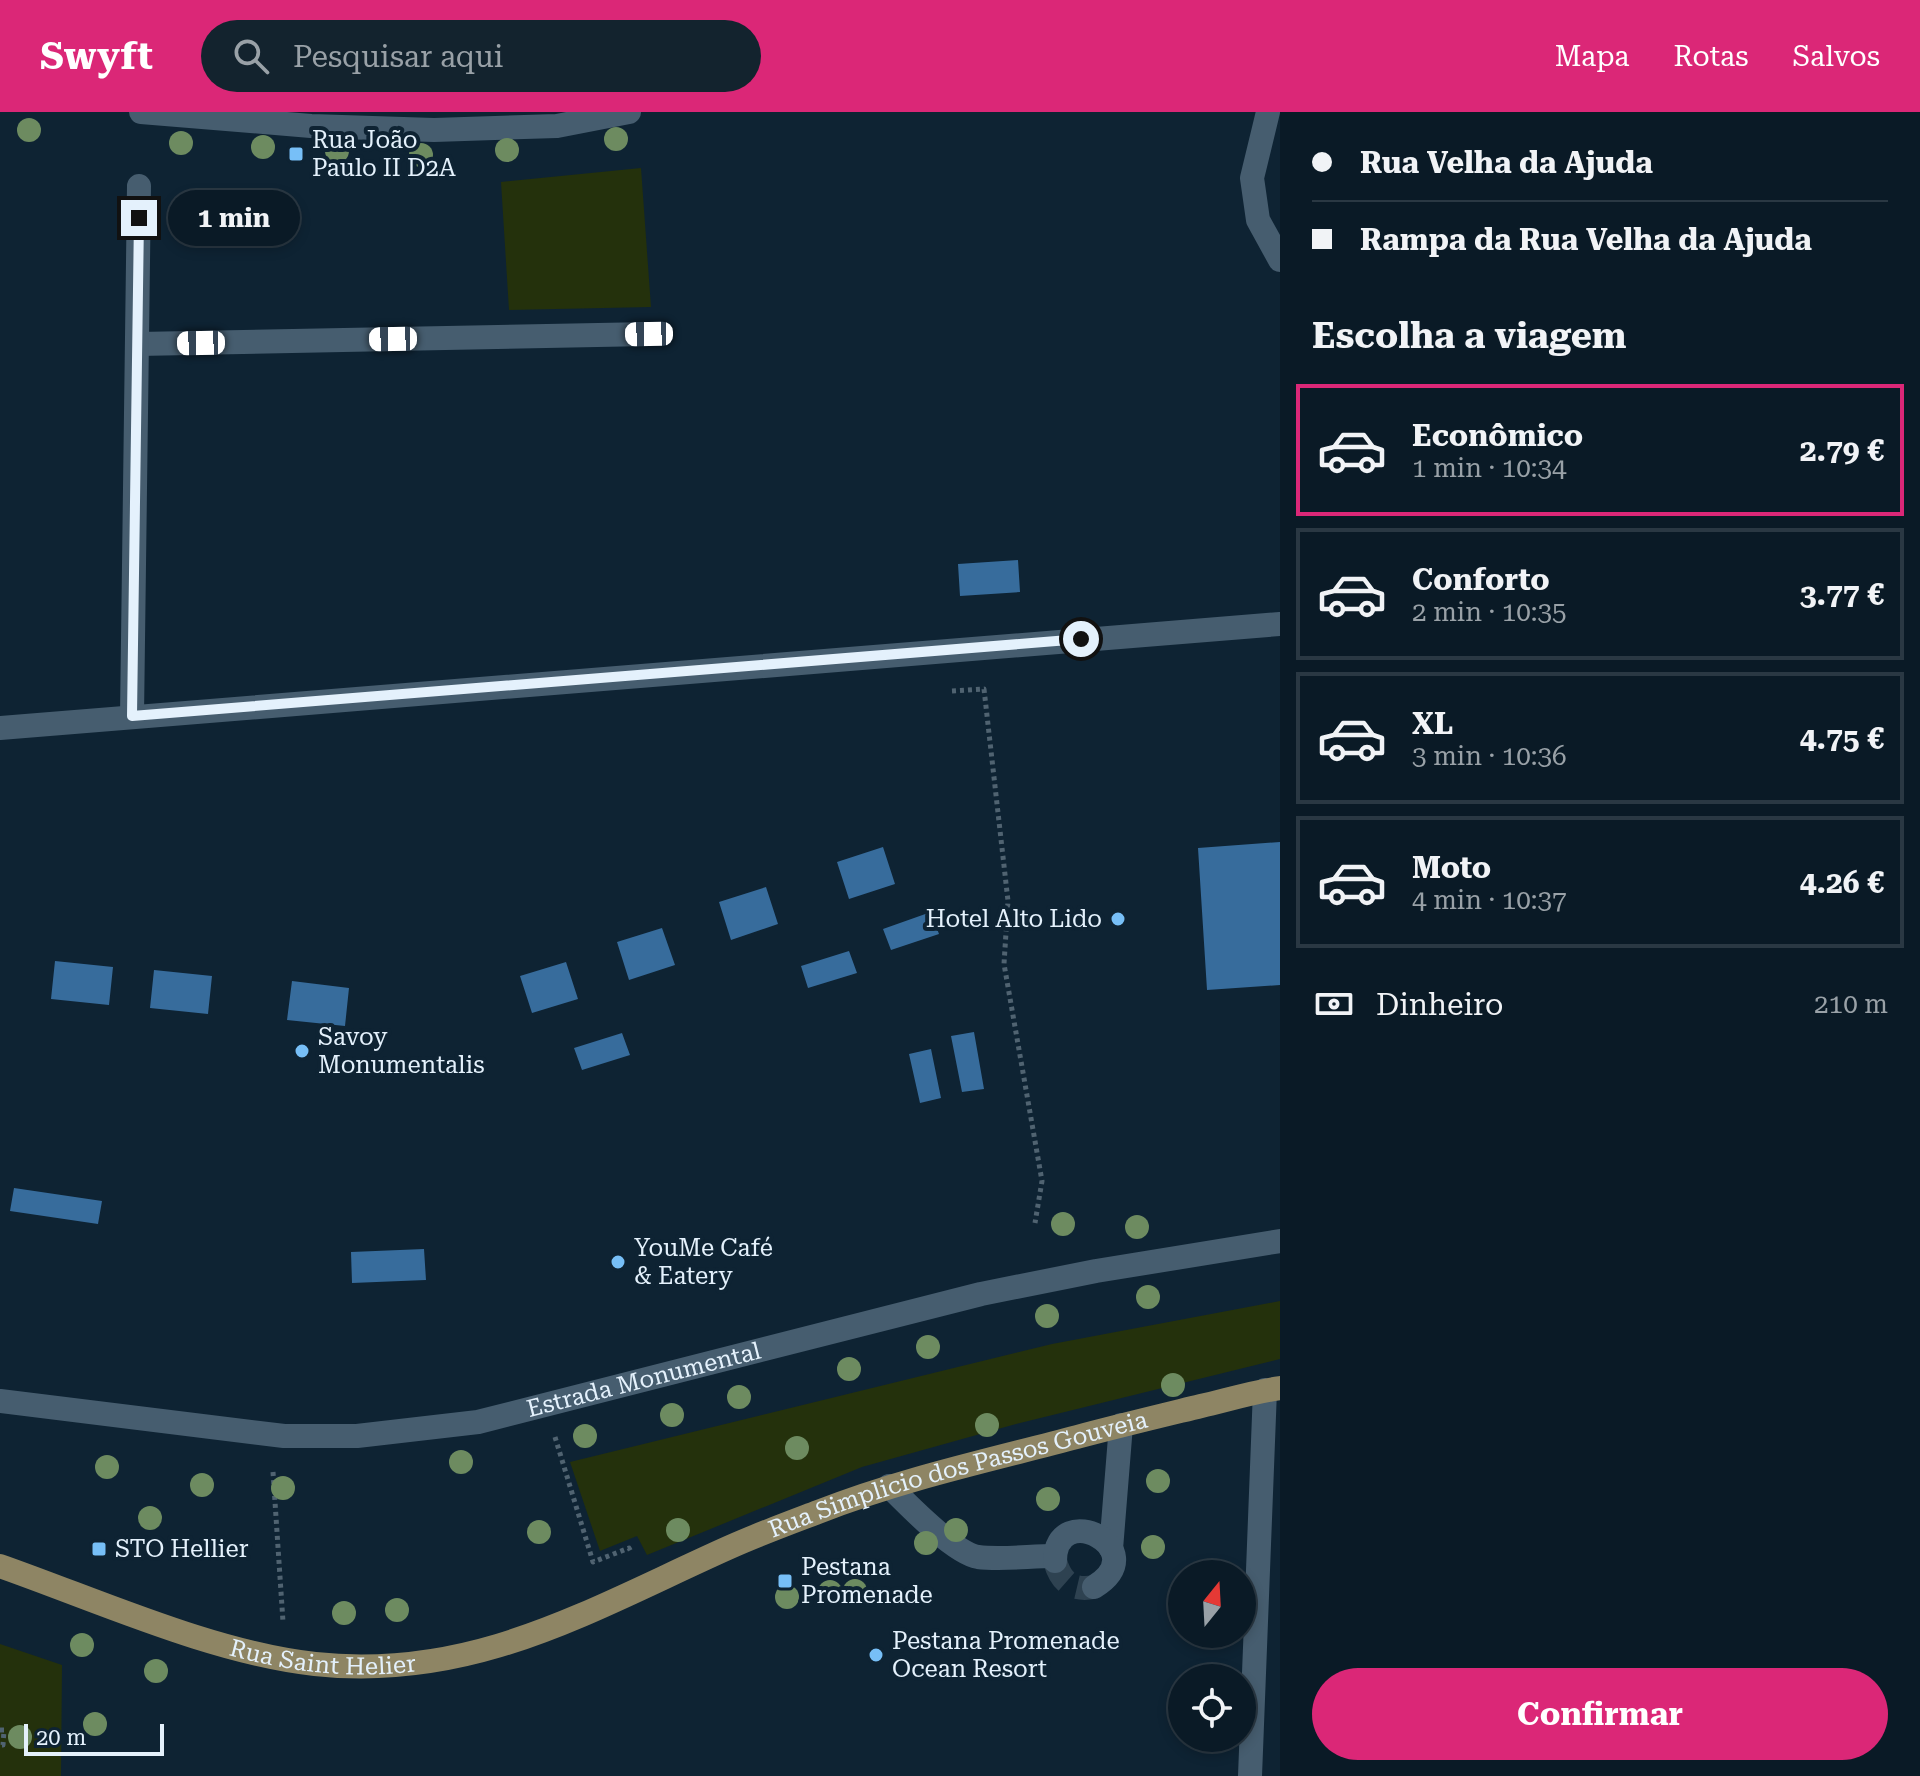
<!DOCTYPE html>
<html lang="pt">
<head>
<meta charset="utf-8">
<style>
  :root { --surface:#0a1a26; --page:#13232e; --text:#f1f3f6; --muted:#99a1a7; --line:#2a3843; --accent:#db2777 }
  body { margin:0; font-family:"Roboto Serif",serif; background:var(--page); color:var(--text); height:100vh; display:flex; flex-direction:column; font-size:30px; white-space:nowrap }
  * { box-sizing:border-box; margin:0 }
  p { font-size:26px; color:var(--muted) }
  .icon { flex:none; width:44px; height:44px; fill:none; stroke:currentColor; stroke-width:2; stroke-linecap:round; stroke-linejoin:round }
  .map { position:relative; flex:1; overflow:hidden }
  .details { display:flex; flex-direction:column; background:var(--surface); width:640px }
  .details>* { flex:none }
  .banner { display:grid; align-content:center; height:176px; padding:0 32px; background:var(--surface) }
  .needle { width:52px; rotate:18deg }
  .buttons { position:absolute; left:1168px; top:1448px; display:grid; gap:16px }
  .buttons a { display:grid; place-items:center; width:88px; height:88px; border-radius:50%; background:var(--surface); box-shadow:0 4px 12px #0003,0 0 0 2px var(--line); font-size:40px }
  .scale { position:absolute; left:24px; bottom:20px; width:140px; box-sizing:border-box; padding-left:8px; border:4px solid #e4f1fc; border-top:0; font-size:22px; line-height:28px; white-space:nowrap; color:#e4f1fc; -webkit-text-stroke:6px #0e2333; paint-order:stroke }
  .end { position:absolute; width:36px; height:36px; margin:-18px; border:10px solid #e4f1fc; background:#111; box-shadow:0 0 0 4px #111 }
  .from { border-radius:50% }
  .bubble { position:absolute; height:56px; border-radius:28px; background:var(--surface); box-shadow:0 4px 12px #0003,0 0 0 2px var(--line); font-size:26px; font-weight:700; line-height:56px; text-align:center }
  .car { position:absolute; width:24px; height:48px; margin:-24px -12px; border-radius:10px; box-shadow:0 0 6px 2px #0007; background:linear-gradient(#fff 24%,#345 0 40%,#fff 0 76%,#345 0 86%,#fff 0) }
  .banner b { display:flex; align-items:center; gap:28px; height:76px; font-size:30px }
  .banner b+b { border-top:2px solid var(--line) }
  .banner i { width:20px; height:20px; background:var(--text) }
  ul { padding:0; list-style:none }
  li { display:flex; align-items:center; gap:24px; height:132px; margin:0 16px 12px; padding:0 16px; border:4px solid var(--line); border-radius:0px }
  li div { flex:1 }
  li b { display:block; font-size:30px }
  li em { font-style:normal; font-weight:700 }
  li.active { border-color:var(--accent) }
  li>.icon { width:72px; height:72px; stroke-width:1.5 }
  h2 { padding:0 32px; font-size:36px; line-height:96px }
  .pay { display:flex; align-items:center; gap:20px; height:88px; padding:0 32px; font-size:30px }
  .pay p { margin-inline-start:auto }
  .cta { display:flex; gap:16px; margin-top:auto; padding:16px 32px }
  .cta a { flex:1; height:92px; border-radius:48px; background:var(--accent); color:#fff; font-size:32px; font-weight:700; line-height:92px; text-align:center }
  header { display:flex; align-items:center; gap:48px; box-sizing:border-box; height:112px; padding:0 40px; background:var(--accent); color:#fff }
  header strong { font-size:38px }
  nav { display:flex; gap:44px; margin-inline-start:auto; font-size:28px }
  .search { width:560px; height:72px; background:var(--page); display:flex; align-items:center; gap:20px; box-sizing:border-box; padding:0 28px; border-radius:44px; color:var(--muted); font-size:30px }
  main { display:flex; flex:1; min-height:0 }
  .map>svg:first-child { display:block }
  .green { fill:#24310c }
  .water { fill:#376c9c }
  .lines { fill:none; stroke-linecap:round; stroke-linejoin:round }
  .minor-tunnel { stroke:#2e4251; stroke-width:24; stroke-dasharray:24 12; stroke-linecap:butt }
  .path { stroke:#506371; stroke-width:5; stroke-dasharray:4 4; stroke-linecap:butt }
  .minor { stroke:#465d6f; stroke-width:24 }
  .major { stroke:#8e8564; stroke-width:24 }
  .tree { fill:#6d8b60 }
  .route { stroke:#e4f1fc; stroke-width:10 }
  .poi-dot { fill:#77bff7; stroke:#0e2333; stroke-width:3 }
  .labels { text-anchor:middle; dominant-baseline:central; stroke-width:8; stroke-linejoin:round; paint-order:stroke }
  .poi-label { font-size:24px; fill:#e4f1fc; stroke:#0e2333; text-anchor:start }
  .street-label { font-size:24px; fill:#e4f1fc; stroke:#0e2333 }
</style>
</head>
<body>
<header>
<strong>Swyft</strong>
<div class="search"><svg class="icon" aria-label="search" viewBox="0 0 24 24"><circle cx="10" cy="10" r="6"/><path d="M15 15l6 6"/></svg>Pesquisar aqui</div>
<nav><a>Mapa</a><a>Rotas</a><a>Salvos</a></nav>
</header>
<main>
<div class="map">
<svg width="1280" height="1664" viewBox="0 0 1280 1664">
  <rect width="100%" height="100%" fill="#0e2333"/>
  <path class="green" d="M641,56l10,139 -142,3 -8,-128z
    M1280,1189v58l-264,65 -154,43 -215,88 -10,-19 -37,15 -30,-89 482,-118z
    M0,1532l62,21 -1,111h-61z"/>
  <path class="water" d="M1018,448l2,32 -60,4 -2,-32z
    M1280,730v143l-73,5 -9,-142z
    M883,735l12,37 -46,15 -12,-37z
    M766,775l12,37 -47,16 -12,-38z
    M931,800l8,22 -48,16 -8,-21z
    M662,816l13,37 -46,15 -12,-38z
    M849,839l8,22 -49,15 -7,-22z
    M55,849l58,6 -4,38 -58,-6z
    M566,850l12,37 -46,14 -12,-37z
    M154,858l58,6 -4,38 -58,-6z
    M292,869l57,7 -4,38 -58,-6z
    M974,920l10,57 -22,3 -11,-56z
    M622,921l8,22 -48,15 -8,-22z
    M931,937l10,49 -21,5 -11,-49z
    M14,1076l88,13 -4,23 -88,-13z
    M424,1137l2,31 -74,3 -1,-31z"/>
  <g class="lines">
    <path class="minor-tunnel" d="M1055,1449c6,21 17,30 39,26"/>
    <path class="path" d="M952,579l32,-2 24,212 -4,63 38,217 -7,42
      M555,1325l38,125 36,-14 2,4
      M273,1360l10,150
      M0,1618h4l-1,15h-3"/>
    <g class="minor">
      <path d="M141,0l170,14 123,4 123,-4 72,-14"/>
      <path d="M1268,0l-16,66 6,42 22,40"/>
      <path d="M138,232l511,-10"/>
      <path d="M132,604l7,-530"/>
      <path d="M0,616l1280,-104"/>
      <path id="s1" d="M0,1289l284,35h73l121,-14 503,-128 115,-23 184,-30"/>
      <path d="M889,1374c18,18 65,67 89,71 24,3 52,-1 76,-1"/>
      <path d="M1111,1437l10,-124"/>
      <path d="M1055,1449c0,-63 101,-12 39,26"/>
      <path d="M1250,1664l15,-386"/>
    </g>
    <path class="major" id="s2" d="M0,1454c97,34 213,87 315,98 160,17 276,-55 415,-117 29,-13 59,-24 88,-35 84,-33 172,-52 259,-75 41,-11 83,-21 124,-31 26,-6 52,-14 79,-18"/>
  </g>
  <g class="tree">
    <circle cx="29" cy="18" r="12"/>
    <circle cx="616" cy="27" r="12"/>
    <circle cx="181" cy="31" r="12"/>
    <circle cx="263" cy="35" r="12"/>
    <circle cx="507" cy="38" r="12"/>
    <circle cx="337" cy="39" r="12"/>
    <circle cx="421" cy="43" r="12"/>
    <circle cx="1063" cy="1112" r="12"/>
    <circle cx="1137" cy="1115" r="12"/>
    <circle cx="1148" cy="1185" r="12"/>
    <circle cx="1047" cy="1204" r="12"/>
    <circle cx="928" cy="1235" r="12"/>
    <circle cx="849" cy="1257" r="12"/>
    <circle cx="1173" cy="1273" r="12"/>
    <circle cx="739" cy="1285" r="12"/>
    <circle cx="672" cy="1303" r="12"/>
    <circle cx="987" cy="1313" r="12"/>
    <circle cx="585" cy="1324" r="12"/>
    <circle cx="797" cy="1336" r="12"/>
    <circle cx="461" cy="1350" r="12"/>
    <circle cx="107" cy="1355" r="12"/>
    <circle cx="1158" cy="1369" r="12"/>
    <circle cx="202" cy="1373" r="12"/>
    <circle cx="283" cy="1376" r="12"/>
    <circle cx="1048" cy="1387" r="12"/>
    <circle cx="150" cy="1406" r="12"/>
    <circle cx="678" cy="1418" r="12"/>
    <circle cx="956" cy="1418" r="12"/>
    <circle cx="539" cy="1420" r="12"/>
    <circle cx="926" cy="1431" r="12"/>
    <circle cx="1153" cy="1435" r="12"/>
    <circle cx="855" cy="1479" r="12"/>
    <circle cx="830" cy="1480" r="12"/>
    <circle cx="787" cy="1485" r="12"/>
    <circle cx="397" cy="1498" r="12"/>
    <circle cx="344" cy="1501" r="12"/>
    <circle cx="82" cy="1533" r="12"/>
    <circle cx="156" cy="1559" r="12"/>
    <circle cx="95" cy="1612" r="12"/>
    <circle cx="20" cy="1625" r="12"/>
  </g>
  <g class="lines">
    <path class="route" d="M139,106l-7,498 949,-77"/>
  </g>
  <g class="poi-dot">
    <rect x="288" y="34" width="16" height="16" rx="4"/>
    <circle cx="1118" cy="807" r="8"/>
    <circle cx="302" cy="939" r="8"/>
    <circle cx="618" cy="1150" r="8"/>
    <rect x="91" y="1429" width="16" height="16" rx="4"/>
    <rect x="777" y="1461" width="16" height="16" rx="4"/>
    <circle cx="876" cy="1543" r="8"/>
  </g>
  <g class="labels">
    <g class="poi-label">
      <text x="312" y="28">Rua João<tspan x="312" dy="28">Paulo II D2A</tspan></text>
      <text x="1102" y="807" text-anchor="end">Hotel Alto Lido</text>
      <text x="318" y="925">Savoy<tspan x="318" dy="28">Monumentalis</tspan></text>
      <text x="634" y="1136">YouMe Café<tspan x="634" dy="28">&amp; Eatery</tspan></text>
      <text x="115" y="1437">STO Hellier</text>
      <text x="801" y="1455">Pestana<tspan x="801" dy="28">Promenade</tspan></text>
      <text x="892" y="1529">Pestana Promenade<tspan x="892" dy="28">Ocean Resort</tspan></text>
    </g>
    <g class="street-label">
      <text stroke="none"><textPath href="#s1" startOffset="652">Estrada Monumental</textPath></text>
      <text stroke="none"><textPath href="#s2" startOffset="1008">Rua Simplicio dos Passos Gouveia</textPath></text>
      <text stroke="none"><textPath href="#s2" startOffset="338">Rua Saint Helier</textPath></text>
    </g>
  </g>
</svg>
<div class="buttons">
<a><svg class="needle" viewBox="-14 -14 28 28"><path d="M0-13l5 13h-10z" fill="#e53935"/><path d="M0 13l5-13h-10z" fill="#99a1a7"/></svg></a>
<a><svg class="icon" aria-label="locate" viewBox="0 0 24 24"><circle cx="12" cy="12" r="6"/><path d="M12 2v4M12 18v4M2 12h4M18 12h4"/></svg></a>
</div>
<div class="scale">20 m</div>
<i class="end from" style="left:1081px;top:527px"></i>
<i class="end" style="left:139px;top:106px"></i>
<div class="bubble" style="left:168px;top:78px;width:132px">1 min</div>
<i class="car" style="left:649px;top:222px;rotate:269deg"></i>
<i class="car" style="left:393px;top:227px;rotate:269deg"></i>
<i class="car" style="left:201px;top:231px;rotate:269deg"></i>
</div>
<section class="details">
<div class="banner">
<b><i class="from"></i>Rua Velha da Ajuda</b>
<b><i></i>Rampa da Rua Velha da Ajuda</b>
</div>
<h2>Escolha a viagem</h2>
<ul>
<li class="active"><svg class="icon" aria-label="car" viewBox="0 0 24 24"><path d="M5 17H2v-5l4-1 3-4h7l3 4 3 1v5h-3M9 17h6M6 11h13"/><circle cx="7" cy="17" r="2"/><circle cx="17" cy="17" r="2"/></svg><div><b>Econômico</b><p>1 min · 10:34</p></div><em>2.79 €</em></li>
<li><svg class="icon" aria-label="car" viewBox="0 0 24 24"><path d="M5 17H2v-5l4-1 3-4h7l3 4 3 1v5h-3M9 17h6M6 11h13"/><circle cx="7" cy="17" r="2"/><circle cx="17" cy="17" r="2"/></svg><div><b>Conforto</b><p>2 min · 10:35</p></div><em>3.77 €</em></li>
<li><svg class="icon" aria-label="car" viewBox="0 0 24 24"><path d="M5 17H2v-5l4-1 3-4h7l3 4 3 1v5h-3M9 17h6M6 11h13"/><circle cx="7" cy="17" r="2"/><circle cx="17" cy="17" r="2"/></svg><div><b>XL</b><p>3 min · 10:36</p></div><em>4.75 €</em></li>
<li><svg class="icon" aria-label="car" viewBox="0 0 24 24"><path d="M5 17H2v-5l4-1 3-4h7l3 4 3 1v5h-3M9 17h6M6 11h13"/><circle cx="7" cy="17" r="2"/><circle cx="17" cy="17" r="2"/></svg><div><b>Moto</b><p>4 min · 10:37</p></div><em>4.26 €</em></li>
</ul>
<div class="pay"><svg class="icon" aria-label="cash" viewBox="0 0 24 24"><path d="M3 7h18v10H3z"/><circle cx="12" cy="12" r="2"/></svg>Dinheiro<p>210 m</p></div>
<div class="cta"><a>Confirmar</a></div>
</section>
</main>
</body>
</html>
